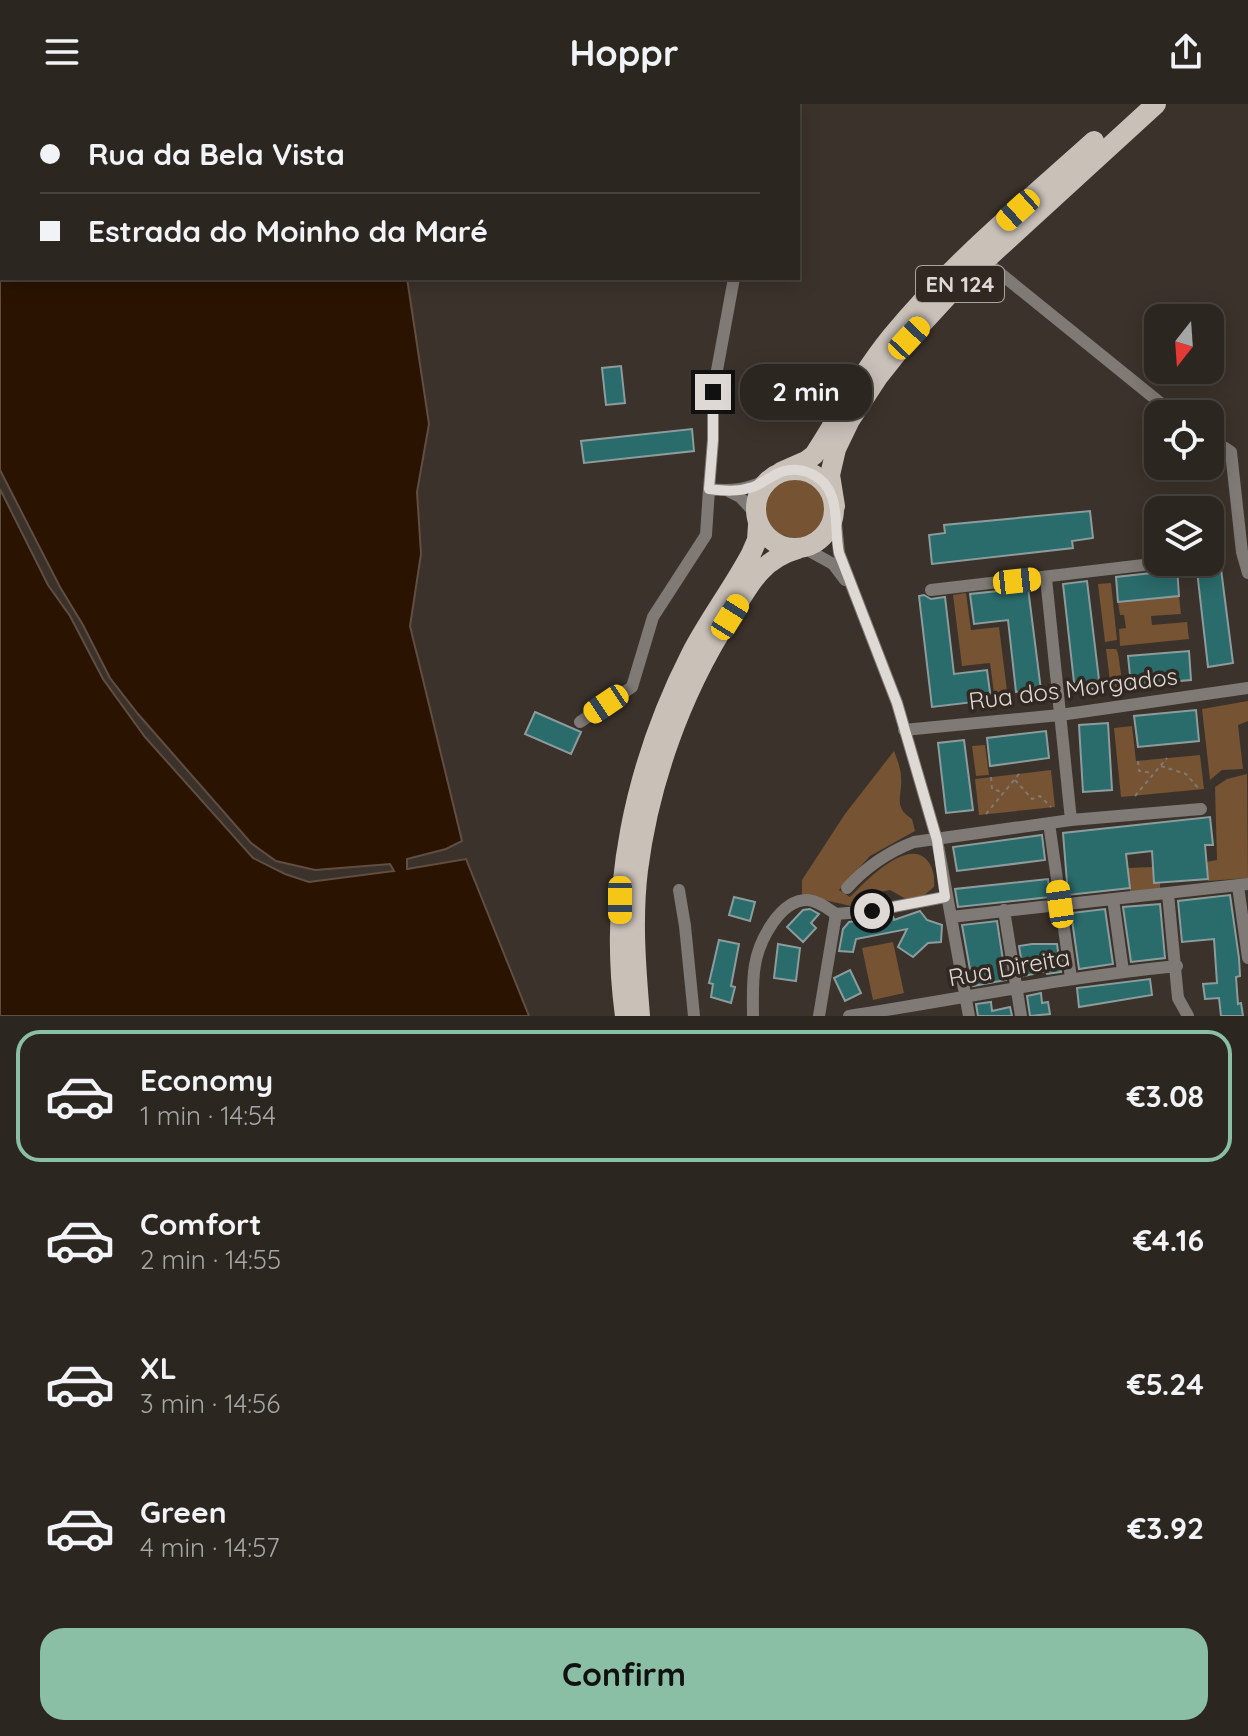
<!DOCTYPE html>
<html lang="en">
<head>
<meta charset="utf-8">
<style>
  :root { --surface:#2c2620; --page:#342e29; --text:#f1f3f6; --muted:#a6a5a5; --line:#48433e; --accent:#8abfa5 }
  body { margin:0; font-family:Quicksand,sans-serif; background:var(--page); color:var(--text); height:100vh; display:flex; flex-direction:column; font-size:30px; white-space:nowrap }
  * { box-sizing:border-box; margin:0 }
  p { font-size:26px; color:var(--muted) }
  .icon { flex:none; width:44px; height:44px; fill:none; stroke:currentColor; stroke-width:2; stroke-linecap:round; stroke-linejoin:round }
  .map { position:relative; height:912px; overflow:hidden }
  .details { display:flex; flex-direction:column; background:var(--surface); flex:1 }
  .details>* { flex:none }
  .guide { position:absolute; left:0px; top:0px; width:800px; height:176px; box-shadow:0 4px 20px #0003,0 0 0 2px var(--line); display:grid; align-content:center; height:176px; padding:0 40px; background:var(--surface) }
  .needle { width:52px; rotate:197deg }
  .tools { position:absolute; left:1144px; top:200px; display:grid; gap:16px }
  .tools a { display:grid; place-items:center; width:80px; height:80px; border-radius:16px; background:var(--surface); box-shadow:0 4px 20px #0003,0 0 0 2px var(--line); font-size:40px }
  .end { position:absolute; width:36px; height:36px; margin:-18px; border:10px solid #ded9d4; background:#111; box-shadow:0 0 0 4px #111 }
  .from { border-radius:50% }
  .bubble { position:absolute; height:56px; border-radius:24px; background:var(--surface); box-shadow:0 4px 20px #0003,0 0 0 2px var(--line); font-size:26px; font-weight:800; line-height:56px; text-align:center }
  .car { position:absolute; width:24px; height:48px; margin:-24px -12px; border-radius:10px; box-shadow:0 0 6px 2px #0007; background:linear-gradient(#f5c518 24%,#345 0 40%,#f5c518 0 76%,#345 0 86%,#f5c518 0) }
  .guide b { display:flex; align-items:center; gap:28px; height:76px; font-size:30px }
  .guide b+b { border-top:2px solid var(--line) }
  .guide i { width:20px; height:20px; background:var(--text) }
  ul { padding:14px 0 0; list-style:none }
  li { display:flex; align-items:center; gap:24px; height:132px; margin:0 16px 12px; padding:0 24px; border:4px solid transparent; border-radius:24px }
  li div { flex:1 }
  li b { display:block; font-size:30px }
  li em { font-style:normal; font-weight:800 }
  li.active { border-color:var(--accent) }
  li>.icon { width:72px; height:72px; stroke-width:1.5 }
  .primary-button { display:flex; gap:16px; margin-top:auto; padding:16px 40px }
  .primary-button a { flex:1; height:92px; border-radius:24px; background:var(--accent); color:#111; font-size:32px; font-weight:800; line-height:92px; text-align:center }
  header { display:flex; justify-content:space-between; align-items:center; height:104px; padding:0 40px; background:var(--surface); font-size:36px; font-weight:800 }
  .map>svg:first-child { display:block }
  .green { fill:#755333 }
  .water { fill:#2a1300; stroke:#604e40; stroke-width:2 }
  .building { fill:#2a6b6b; stroke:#8c9c9c; stroke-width:2 }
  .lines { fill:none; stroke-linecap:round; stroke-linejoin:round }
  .path { stroke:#807973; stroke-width:2; stroke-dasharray:4 4; stroke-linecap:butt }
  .minor { stroke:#7f7a76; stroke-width:12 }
  .primary { stroke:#c9c0b8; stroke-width:20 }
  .route { stroke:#ded9d4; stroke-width:10 }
  .labels { text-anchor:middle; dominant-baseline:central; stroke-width:7; stroke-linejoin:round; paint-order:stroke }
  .shield { fill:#312821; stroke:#aaa49e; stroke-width:2 }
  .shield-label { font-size:22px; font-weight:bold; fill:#ded9d4 }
  .street-label { font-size:24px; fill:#ded9d4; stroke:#312821 }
</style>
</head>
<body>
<header><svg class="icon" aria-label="menu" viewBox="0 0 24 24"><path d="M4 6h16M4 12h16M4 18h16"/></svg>Hoppr<svg class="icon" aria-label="share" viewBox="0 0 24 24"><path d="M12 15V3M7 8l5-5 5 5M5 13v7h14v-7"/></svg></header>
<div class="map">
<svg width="1248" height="912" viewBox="0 0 1248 912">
  <rect width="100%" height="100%" fill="#3b322b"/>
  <path class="green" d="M764 402a32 32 0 1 1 64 0a32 32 0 1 1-64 0Z
    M1111,479l6,57 -12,2 -7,-58z
    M966,489l5,37 28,-3 8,64 -13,2 -4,-30 -28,3 -9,-71z
    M1179,492l2,18 -30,2 1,9 35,-3 2,17 -69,7 -1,-17 7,-1 -2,-13h-4l-2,-13z
    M1106,545h10l2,4 5,35 -12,1z
    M1248,597v20l-10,4 5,44 -21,1 -12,10 -8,-71z
    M1132,622l4,35 64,-6 4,34 -83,8 -7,-69z
    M985,641l4,30 -13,1 -4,-30z
    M894,647c3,8 7,18 7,26 2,19 -9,29 11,42l3,12 -45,25 -31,34 11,7c14,-14 54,-57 75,-39 8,7 10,19 9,29l-11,9 -17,3 -16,-9 -25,5 5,9 -10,4 -58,-13v-15l43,-66z
    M1051,666l4,37 -76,8 -4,-36z
    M1247,670l1,104 -40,3 -2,-19 11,-2 -2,-73 12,-8z
    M1153,763l1,16h6v7l-30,3 -2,-25z
    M893,838l11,51 -31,7 -11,-52z"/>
  <path class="water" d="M0,0h364l1,2h-363v172h405l22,146 -12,68 4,62 -11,72 52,215 -16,8 -39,10v10l59,-10 63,157h-529v-527l48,96 22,31 33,63 42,58 108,121 32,16 24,8 85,-11 -4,-7 -75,6 -39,-9 -25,-18 -113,-129 -28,-36 -27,-53 -23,-38 -60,-117z"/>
  <path class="building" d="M621,262l4,37 -19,2 -4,-37z
    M692,325l2,22 -110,12 -3,-22z
    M1090,407l3,27 -21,3 1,7 -141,16 -3,-29 16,-2 -1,-8z
    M1220,457l13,102 -25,4 -12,-105z
    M1177,463l2,29 -61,6 -2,-25 54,-6z
    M1087,477l13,107 -25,3 -12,-107z
    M1028,484l13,102 -25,2 -8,-72 -34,4 -4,-30z
    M924,491l7,4 14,-2 9,77 33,-4 4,30 -59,7 -13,-111z
    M1189,547l2,29 -60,5 -3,-29z
    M1196,606l3,31 -61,6 -4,-31z
    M535,608l46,20 -10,22 -46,-20z
    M1108,619l4,67 -29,2 -4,-67z
    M1046,627l3,27 -59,8 -3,-28z
    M964,636l9,70 -27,3 -8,-70z
    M1210,713l3,28h-8l3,34 -54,4 -2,-32 -26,3 4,34 -62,7 -5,-62z
    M1042,731l3,25 -88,11 -4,-24z
    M1048,775l2,18 -92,10 -3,-18z
    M1230,791l9,63 1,18 -4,1 2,27 3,-1 2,13h-22l-2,-18 -14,1 -2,-15 14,-1 -3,-44 -32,3 -4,-41z
    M734,793l21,5 -5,19 -21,-6z
    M1160,800l5,54 -34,4 -8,-55z
    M810,805l9,5 -8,9 5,5 -13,14 -16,-15 16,-17z
    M1105,805l8,55 -34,5 -8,-56z
    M920,807l7,9 15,5 -1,17 -13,1 -15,14 -15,-10 9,-18 -51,10 -3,13 -14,-1 4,-22 6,-7 44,-6 1,4z
    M997,817l9,59 -33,6 -11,-61z
    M719,836l20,4 -8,42 4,1 -4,16 -20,-6 2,-13 -4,-1z
    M778,840l22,4 -4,33 -22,-3z
    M1032,840h25l4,28 -14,2 -1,-3 -22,5 -5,-30z
    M850,866l11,23 -16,8 -11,-23z
    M1150,875l2,16 -73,12 -2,-19z
    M1041,889l1,10 6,-1 2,12 -20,2 -3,-20z
    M991,898l1,9 18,-4 2,9h-34l-2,-12z"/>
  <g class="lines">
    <path class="path" d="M1138,657l1,10 14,2
      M1161,662l25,8 13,15
      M991,673l1,12 10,3
      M1015,676l17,19 8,-3 11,11
      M1135,692l32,-38
      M986,710l33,-40"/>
    <path class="minor" d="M641,0v2
      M985,157l189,153
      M734,174l-21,114v48l-4,49c24,3 39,0 60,-10
      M1210,334l21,14 11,100 6,21
      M730,388l10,5 16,17
      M835,410l4,39 58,150 40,137 32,176
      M804,444l29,16 12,16
      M1046,474l25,242
      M931,486l238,-28
      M580,618l52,-35 21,-70 53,-82 3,-46
      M904,626l156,-15 188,-27
      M1049,719l22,155
      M1238,782l10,72
      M847,784c19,-21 41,-36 67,-46l157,-22 130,-11
      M679,786l6,36 9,90
      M1168,790l10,104 10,18
      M1113,795l10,72
      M1004,806l17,106
      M951,813l297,-33
      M753,912c0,-16 -1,-35 2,-51 4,-24 25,-66 53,-65 11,1 20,9 28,14l36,-3 73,-14
      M819,912l17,-102
      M849,912c109,-17 217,-39 328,-50"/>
    <path class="primary" d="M756 405a39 39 0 1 1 78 0a39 39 0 1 1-78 0Z
      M781,368l25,-11 8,-6c26,-40 47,-81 77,-118 60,-73 133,-133 203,-196
      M835,402l-5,-31 6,-26 14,-29 28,-43 31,-39 46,-50 201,-184
      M625,912c-17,-125 9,-250 66,-362 18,-35 42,-66 60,-100l6,-14 1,-15
      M640,912c-4,-48 -8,-97 -2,-146 11,-87 43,-176 90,-250 20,-32 31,-60 70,-71"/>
  </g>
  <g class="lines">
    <path class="route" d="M713,288v48l-4,49c16,2 29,3 44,-2 10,-4 18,-11 28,-15 21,-7 44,4 51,25 6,17 3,38 7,56l58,150 40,137 8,57 -73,14"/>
  </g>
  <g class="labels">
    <rect class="shield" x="916" y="162" width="88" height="36" rx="6"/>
    <g class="shield-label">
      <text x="960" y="180">EN 124</text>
    </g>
    <g class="street-label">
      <text transform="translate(1073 584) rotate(-7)">Rua dos Morgados</text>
      <text transform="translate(1009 863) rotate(-10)">Rua Direita</text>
    </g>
  </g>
</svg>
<div class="tools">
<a><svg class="needle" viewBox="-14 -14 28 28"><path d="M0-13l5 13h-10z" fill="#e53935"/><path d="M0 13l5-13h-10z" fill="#a6a5a5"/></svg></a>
<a><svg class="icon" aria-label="locate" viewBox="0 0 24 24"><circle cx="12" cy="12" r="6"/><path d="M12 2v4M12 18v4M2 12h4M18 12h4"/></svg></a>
<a><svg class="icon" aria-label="layers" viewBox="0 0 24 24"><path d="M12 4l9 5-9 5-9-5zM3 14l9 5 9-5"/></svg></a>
</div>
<i class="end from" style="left:872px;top:807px"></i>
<i class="end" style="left:713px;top:288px"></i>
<div class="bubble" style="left:740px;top:260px;width:132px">2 min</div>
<i class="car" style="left:1018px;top:106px;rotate:228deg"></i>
<i class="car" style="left:909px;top:234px;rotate:43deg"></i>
<i class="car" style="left:1017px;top:477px;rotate:84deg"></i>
<i class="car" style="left:730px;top:513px;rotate:32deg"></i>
<i class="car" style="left:606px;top:600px;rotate:236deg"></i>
<i class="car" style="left:620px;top:796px;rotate:180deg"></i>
<i class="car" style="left:1060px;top:800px;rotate:352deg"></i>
<div class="guide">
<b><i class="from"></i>Rua da Bela Vista</b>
<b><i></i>Estrada do Moinho da Maré</b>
</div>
</div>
<section class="details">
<ul>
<li class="active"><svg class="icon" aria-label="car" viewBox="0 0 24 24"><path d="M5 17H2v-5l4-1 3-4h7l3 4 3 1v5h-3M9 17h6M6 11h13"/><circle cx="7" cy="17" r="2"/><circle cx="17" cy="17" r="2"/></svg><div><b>Economy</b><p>1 min · 14:54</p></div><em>€3.08</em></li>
<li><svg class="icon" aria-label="car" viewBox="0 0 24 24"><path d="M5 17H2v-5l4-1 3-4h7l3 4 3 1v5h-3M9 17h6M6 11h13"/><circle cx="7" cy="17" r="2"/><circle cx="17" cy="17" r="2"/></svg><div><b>Comfort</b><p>2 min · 14:55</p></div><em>€4.16</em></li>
<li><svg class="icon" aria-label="car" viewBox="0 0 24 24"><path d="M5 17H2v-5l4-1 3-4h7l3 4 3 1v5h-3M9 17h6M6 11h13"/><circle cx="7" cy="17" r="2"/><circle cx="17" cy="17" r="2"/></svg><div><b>XL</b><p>3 min · 14:56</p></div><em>€5.24</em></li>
<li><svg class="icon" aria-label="car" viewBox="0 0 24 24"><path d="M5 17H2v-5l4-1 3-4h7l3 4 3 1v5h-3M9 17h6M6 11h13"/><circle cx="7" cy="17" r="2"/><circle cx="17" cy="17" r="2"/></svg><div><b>Green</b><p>4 min · 14:57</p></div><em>€3.92</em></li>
</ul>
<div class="primary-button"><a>Confirm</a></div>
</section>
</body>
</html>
